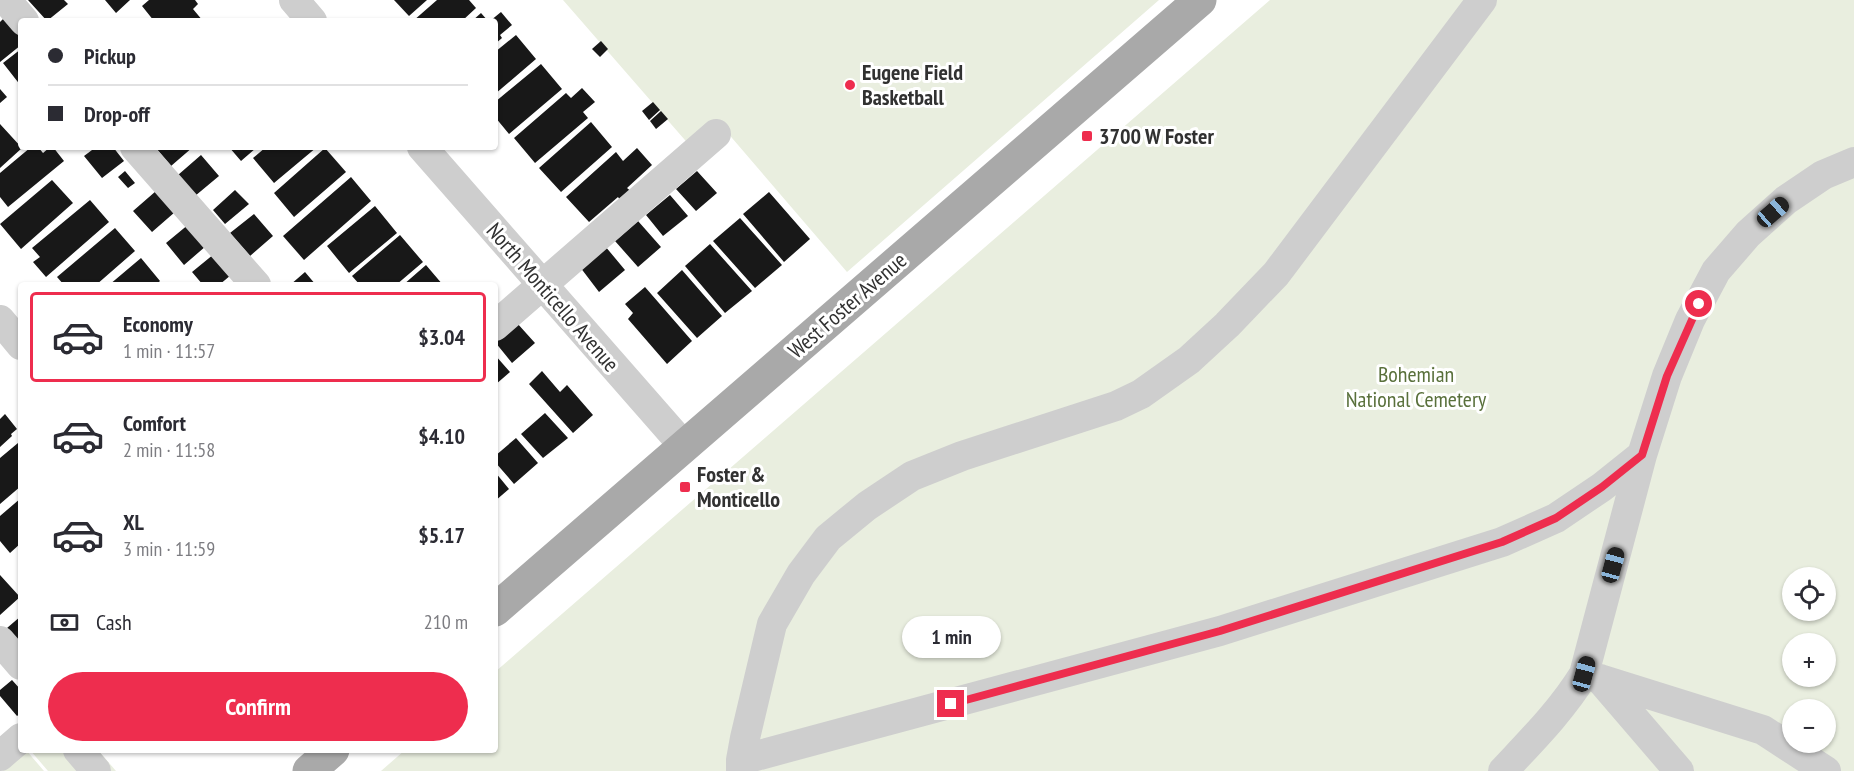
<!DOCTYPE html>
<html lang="en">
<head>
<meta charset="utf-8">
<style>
  :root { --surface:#fff; --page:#f2f2f3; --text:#2b2b33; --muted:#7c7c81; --line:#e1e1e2; --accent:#ee2d4e }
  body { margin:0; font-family:"PT Sans Narrow",sans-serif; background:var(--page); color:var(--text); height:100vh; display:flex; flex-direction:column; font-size:22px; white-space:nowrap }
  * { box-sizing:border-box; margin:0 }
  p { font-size:20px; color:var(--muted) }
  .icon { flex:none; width:33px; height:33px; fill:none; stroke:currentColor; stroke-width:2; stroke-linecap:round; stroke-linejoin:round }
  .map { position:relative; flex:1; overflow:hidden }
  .sheet { position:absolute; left:18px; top:282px; width:480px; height:471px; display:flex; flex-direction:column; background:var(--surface); border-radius:6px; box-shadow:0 2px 4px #0004 }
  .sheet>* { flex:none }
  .banner { position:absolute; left:18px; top:18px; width:480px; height:132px; border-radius:6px; box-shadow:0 2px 4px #0004; display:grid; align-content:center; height:132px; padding:0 30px; background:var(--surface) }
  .buttons { position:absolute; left:1782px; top:567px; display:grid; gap:12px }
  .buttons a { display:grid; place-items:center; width:54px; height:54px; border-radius:50%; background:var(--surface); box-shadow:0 2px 4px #0004; font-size:30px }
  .end { position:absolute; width:27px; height:27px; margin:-14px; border:8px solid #ee2d4e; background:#fff; box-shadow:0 0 0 3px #fff }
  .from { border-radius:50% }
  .bubble { position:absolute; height:42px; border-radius:21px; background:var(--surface); box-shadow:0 2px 4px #0004; font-size:20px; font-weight:800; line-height:42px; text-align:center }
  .car { position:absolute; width:18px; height:36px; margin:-18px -9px; border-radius:8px; box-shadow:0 0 4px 2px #0007; background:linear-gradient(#222 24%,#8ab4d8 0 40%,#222 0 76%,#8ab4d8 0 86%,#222 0) }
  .banner b { display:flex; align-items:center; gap:21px; height:57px; font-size:22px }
  .banner b+b { border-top:2px solid var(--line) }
  .banner i { width:15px; height:15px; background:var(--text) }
  ul { padding:10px 0 0; list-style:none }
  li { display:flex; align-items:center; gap:18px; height:90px; margin:0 12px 9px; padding:0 18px; border:3px solid transparent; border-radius:6px }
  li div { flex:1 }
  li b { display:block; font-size:22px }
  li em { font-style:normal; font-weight:800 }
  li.selected { border-color:var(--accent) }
  li>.icon { width:54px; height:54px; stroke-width:1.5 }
  .pay { display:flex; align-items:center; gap:15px; height:66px; padding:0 30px; font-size:22px }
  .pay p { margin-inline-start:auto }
  .primary-button { display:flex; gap:12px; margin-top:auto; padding:12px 30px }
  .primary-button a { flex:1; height:69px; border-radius:36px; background:var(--accent); color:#fff; font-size:24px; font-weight:800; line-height:69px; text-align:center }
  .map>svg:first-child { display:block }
  .green { fill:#e9eedf; fill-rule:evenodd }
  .building { fill:#181818 }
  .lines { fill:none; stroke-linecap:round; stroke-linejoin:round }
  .minor { stroke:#cecece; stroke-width:30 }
  .major { stroke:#a9a9a9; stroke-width:33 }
  .route { stroke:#ee2d4e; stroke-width:8 }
  .poi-dot { fill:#ee2d4e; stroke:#fff; stroke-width:2 }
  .labels { text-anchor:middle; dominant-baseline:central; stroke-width:6; stroke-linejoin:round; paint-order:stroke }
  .poi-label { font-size:22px; font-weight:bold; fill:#313131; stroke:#fff; text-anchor:start }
  .street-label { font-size:22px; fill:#313131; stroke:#fff }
  .park-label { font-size:22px; fill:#59703b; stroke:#fff }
</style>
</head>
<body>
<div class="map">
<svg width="1854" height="771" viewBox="0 0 1854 771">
  <rect width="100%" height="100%" fill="#fff"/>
  <path class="green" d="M563,0h596l-312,272 -127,-148 -29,23z
    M1270,0h584v771h-1473l24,-21h90v-78zM1792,578h34v32h-34zM1792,644h34v32h-34zM1792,710h34v32h-34z
    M26,750l18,21h-42z
    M30,750h68l18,21h-68z"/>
  <path class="building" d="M28,0h36l4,4 -21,17z
    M105,0h25l-14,13z
    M149,0h46l3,4 -5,5 10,12h-49l-12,-15z
    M394,0h33l-18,16z
    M437,0h32l7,8 -14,13h-49z
    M501,12l11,13 -12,10 2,3 -7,6v-23h-5z
    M481,13l7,8h-16z
    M4,18l17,20v7l-21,17v-40z
    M516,35l20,24 -41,35v-42z
    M601,41l7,8 -8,8 -8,-8z
    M21,49v37l-18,-23z
    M541,64l21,25 -53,45 -14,-17v-15z
    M582,88l13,14 -12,10 5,6 -53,45 -21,-25 52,-45 5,5z
    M0,89l7,8 -7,6z
    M653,102l7,8 -11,10 -7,-9z
    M661,111l7,8 -12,10 -6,-8z
    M591,122l21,25 -51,45 -22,-24z
    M0,124l22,24 -22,20z
    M31,147h7l5,6 7,-6h3l11,14 -56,46 -8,-10v-24z
    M96,147h17l11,14 -22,17 -18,-22z
    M155,147h38l-22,19z
    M229,147h28l-16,14z
    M266,147h51l-43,36 -21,-25z
    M325,148l21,24 -52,45 -20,-24z
    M637,148l15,17 -25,23 6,5 -11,10 -4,-6 -29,25 -23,-25 50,-45 7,9z
    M201,155l18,21 -24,20 -17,-21z
    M125,171l10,12 -7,5 -10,-11z
    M697,171l20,22 -21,18 -20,-22z
    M351,177l20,24 -67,59 -21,-24z
    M52,180l21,23 -52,46 -21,-25z
    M235,190l14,14 -24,20 -12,-14z
    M156,191l19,21 -23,20 -19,-21z
    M769,192l41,47 -26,23 -41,-48z
    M670,195l18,21 -25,20 -17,-21z
    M90,200l19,22 -63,55 -13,-15 7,-5 -8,-9z
    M375,206l22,27 -48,40 -22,-27z
    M254,214l19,22 -23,20 -20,-23z
    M740,218l42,47 -27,23 -42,-47z
    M638,221l23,26 -23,20 -23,-26z
    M189,224l17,22 -22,19 -18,-22z
    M115,228l20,23 -39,34h-32l-7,-8z
    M400,235l23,27 -27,23h-36l-8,-9z
    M710,244l42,47 -27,22 -40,-47z
    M605,246l20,24 -26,22 -19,-25z
    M214,254l17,21 -12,10h-16l-11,-13z
    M141,258l19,23 -4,4h-47z
    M426,265l17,20h-40z
    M682,270l40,46 -25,22 -40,-45z
    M305,272l11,13h-26z
    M645,287l47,54 -25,23 -39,-45 5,-6 -8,-9z
    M517,323l18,20 -23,20 -17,-21z
    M495,355l15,17 -15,13z
    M542,371l18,21 7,-7 26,30 -20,18 -44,-49z
    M545,413l23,25 -25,20 -22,-24z
    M5,414l12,15 -6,5 1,2 -12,11v-28z
    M516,438l22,25 -24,21 -19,-22v-6z
    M18,443l3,3v40l-21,18v-46z
    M495,472l14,17 -14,12z
    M21,498v45l-11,10 -10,-12v-25z
    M0,575l20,22 -20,18z
    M21,616v28l-14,-16z
    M12,680l9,10v23l-4,3 -17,-20v-6z"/>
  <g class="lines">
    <path class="minor" d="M6,0l18,21
      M294,0l18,21
      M135,147l121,138
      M422,147l262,299
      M0,320l21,25
      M495,326l221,-192
      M0,641l21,24
      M1584,674l179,56 63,41
      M1600,679l79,92
      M78,750l18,21
      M0,756l21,-18
      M741,760l479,-129 282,-89 54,-24 46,-31 40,-32
      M741,771v-11l4,-22 27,-114 29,-50 27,-36 39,-32 45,-30 50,-20 154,-50 25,-12 48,-34 38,-35 49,-51 206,-274
      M1503,771c29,-31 59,-61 81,-97l58,-219 25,-79 23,-56 26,-49 32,-37 38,-34 37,-25 31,-13"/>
    <path class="major" d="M495,610l705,-610
      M309,771l24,-21"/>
  </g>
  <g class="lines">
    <path class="route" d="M951,704l269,-73 282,-89 54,-24 46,-31 40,-32 25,-79 32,-72"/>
  </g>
  <g class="poi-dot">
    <circle cx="850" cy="85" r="6"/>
    <rect x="1081" y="130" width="12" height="12" rx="3"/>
    <rect x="679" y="481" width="12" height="12" rx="3"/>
  </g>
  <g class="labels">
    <g class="poi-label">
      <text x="862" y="72">Eugene Field<tspan x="862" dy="25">Basketball</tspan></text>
      <text x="1099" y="136">3700 W Foster</text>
      <text x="697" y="474">Foster &amp;<tspan x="697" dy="25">Monticello</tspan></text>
    </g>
    <g class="street-label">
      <text transform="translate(553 297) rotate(49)">North Monticello Avenue</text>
      <text transform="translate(847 305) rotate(-41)">West Foster Avenue</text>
    </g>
    <g class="park-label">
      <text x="1416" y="374">Bohemian<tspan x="1416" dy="25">National Cemetery</tspan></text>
    </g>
  </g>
</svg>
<div class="buttons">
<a><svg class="icon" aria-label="locate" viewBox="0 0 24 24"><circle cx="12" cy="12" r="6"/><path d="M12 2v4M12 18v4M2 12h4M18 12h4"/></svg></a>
<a>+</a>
<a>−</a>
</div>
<i class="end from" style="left:1699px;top:304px"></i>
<i class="end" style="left:951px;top:704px"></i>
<div class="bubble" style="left:902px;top:616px;width:99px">1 min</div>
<i class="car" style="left:1773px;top:212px;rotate:49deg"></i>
<i class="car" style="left:1613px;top:565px;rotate:15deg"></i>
<i class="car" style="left:1584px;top:674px;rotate:15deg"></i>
<div class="banner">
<b><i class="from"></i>Pickup</b>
<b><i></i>Drop-off</b>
</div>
<section class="sheet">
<ul>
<li class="selected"><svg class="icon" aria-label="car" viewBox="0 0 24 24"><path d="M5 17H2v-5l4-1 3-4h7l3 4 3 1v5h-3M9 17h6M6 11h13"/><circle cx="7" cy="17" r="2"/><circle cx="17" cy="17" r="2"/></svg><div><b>Economy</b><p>1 min · 11:57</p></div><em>$3.04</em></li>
<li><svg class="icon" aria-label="car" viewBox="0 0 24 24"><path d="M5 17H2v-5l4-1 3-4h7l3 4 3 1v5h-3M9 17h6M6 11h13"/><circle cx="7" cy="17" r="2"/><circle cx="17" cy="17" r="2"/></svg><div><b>Comfort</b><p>2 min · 11:58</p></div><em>$4.10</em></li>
<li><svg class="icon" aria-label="car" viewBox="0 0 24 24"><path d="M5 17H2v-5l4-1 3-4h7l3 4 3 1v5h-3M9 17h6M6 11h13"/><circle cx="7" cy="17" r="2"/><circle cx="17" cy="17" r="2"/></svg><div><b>XL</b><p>3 min · 11:59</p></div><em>$5.17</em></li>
</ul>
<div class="pay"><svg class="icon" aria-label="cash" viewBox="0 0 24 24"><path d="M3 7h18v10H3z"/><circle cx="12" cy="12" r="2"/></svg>Cash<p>210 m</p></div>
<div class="primary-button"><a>Confirm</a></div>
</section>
</div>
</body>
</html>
